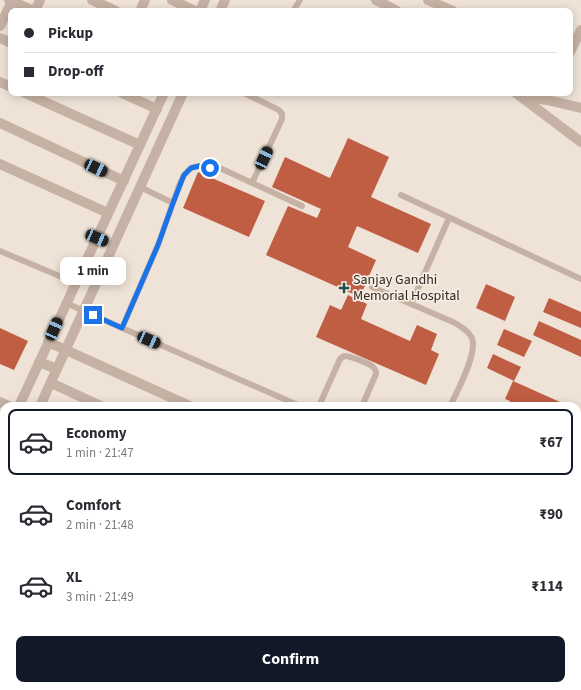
<!DOCTYPE html>
<html lang="en">
<head>
<meta charset="utf-8">
<style>
  :root { --surface:#fff; --page:#f2f2f3; --text:#2b2b33; --muted:#7c7c81; --line:#e1e1e2; --accent:#111827 }
  body { margin:0; font-family:"Source Sans 3",sans-serif; background:var(--page); color:var(--text); height:100vh; display:flex; flex-direction:column; font-size:15px; white-space:nowrap }
  * { box-sizing:border-box; margin:0 }
  p { font-size:13px; color:var(--muted) }
  .icon { flex:none; width:22px; height:22px; fill:none; stroke:currentColor; stroke-width:2; stroke-linecap:round; stroke-linejoin:round }
  .map { position:relative; flex:1; overflow:hidden }
  .panel { position:absolute; left:0px; top:402px; width:581px; height:288px; display:flex; flex-direction:column; background:var(--surface); border-radius:12px 12px 0 0; box-shadow:0 2px 10px #0003 }
  .panel>* { flex:none }
  .top-card { position:absolute; left:8px; top:8px; width:565px; height:88px; border-radius:8px; box-shadow:0 2px 10px #0003; display:grid; align-content:center; height:88px; padding:0 16px; background:var(--surface) }
  .end { position:absolute; width:18px; height:18px; margin:-9px; border:5px solid #1a73e8; background:#fff; box-shadow:0 0 0 2px #fff }
  .from { border-radius:50% }
  .bubble { position:absolute; height:28px; border-radius:8px; background:var(--surface); box-shadow:0 2px 10px #0003; font-size:13px; font-weight:700; line-height:28px; text-align:center }
  .car { position:absolute; width:12px; height:24px; margin:-12px -6px; border-radius:5px; box-shadow:0 0 3px 1px #0007; background:linear-gradient(#222 24%,#8ab4d8 0 40%,#222 0 76%,#8ab4d8 0 86%,#222 0) }
  .top-card b { display:flex; align-items:center; gap:14px; height:38px; font-size:15px }
  .top-card b+b { border-top:1px solid var(--line) }
  .top-card i { width:10px; height:10px; background:var(--text) }
  ul { padding:7px 0 0; list-style:none }
  li { display:flex; align-items:center; gap:12px; height:66px; margin:0 8px 6px; padding:0 8px; border:2px solid transparent; border-radius:8px }
  li div { flex:1 }
  li b { display:block; font-size:15px }
  li em { font-style:normal; font-weight:700 }
  li.active { border-color:var(--accent) }
  li>.icon { width:36px; height:36px; stroke-width:1.5 }
  .action { display:flex; gap:8px; margin-top:auto; padding:8px 16px }
  .action a { flex:1; height:46px; border-radius:8px; background:var(--accent); color:#fff; font-size:16px; font-weight:700; line-height:46px; text-align:center }
  .map>svg:first-child { display:block }
  .green { fill:#b2bd98 }
  .water { fill:#7aa }
  .building { fill:#c05e44 }
  .lines { fill:none; stroke-linecap:round; stroke-linejoin:round }
  .service { stroke:#c6b2a4; stroke-width:6 }
  .minor { stroke:#c6b2a4; stroke-width:10 }
  .tertiary { stroke:#c6b2a4; stroke-width:10 }
  .route { stroke:#1a73e8; stroke-width:5 }
  .poi-dot { fill:#1d4f51; stroke:#f7ede2; stroke-width:1.5 }
  .labels { text-anchor:middle; dominant-baseline:central; stroke-width:3.5; stroke-linejoin:round; paint-order:stroke }
  .poi-label { font-size:14px; fill:#322925; stroke:#f7ede2; text-anchor:start }
</style>
</head>
<body>
<div class="map">
<svg width="581" height="690" viewBox="0 0 581 690">
  <rect width="100%" height="100%" fill="#efe3d7"/>
  <path class="green" d="M108,686h58l-1,4h-48z"/>
  <path class="water" d="M581,539v147l-3,4h-99l3,-4h95v-140z"/>
  <path class="building" d="M348,138l41,19 -18,40 60,27 -13,29 -61,-27 -9,21 28,13 -16,37 -94,-42 22,-49 29,12 4,-9 -49,-22 13,-30 45,21z
    M198,172l67,29 -16,36 -66,-29z
    M486,284l29,13 -10,24 -29,-13z
    M348,295l19,9 -6,15 49,22 7,-16 20,9 -6,16 8,4 -13,31 -110,-48 14,-32 11,5z
    M549,298l32,14v16l-38,-16z
    M539,321l42,19v17l-48,-22z
    M0,328l28,13 -14,29 -14,-6z
    M504,329l28,12 -8,16 -27,-12z
    M493,354l28,13 -7,14 -27,-13z
    M513,381l56,25h-61l2,-5 -5,-2z"/>
  <g class="lines">
    <path class="service" d="M293,11l7,-11
      M244,93l35,17 3,4v5l-30,64
      M140,187l33,16
      M401,195l180,84
      M0,251l76,32
      M372,287l81,35c7,4 15,8 19,16 6,15 -15,54 -22,68
      M66,303l56,25 178,78
      M411,304l38,-86
      M122,328l36,-83 22,-62 4,-8 7,-7 8,-2 23,3 80,37
      M319,406l21,-47 4,-3c6,0 26,7 30,12 2,2 2,4 2,6l-14,32
      M577,429l4,-10"/>
    <path class="minor" d="M9,0l25,11
      M92,0l24,11
      M172,0l23,11
      M428,0l25,11
      M35,11l5,-11
      M140,11l5,-11
      M0,26l12,-25
      M0,38l11,5
      M570,52l11,-22
      M0,82l11,5
      M25,93l115,52
      M122,93l35,16
      M520,96l27,4 34,8
      M0,123l124,58
      M0,164l108,49
      M48,342l142,64
      M51,383l50,23
      M0,402l9,4
      M0,523l4,2
      M0,567l4,2
      M0,613l4,-9
      M0,640l4,2
      M0,682l4,2
      M9,686l9,4
      M99,686l9,4
      M181,686l8,4
      M260,686l9,4
      M490,686l5,4
      M166,690l2,-4
      M325,690l2,-4"/>
    <path class="tertiary" d="M376,0l21,11
      M200,11l5,-11
      M220,11l5,-11
      M516,93l65,49
      M39,362l18,7
      M19,406l145,-313
      M40,406l143,-313
      M0,446l4,-8
      M0,494l4,-9"/>
  </g>
  <g class="lines">
    <path class="route" d="M93,315l29,13 36,-83 15,-42 11,-28 7,-7 8,-2 11,2"/>
  </g>
  <path class="poi-dot" d="M342 282h4v4h4v4h-4v4h-4v-4h-4v-4h4z"/>
  <g class="labels">
    <g class="poi-label">
      <text x="353" y="280">Sanjay Gandhi<tspan x="353" dy="16">Memorial Hospital</tspan></text>
    </g>
  </g>
</svg>
<i class="end from" style="left:210px;top:168px"></i>
<i class="end" style="left:93px;top:315px"></i>
<div class="bubble" style="left:60px;top:257px;width:66px">1 min</div>
<i class="car" style="left:264px;top:158px;rotate:25deg"></i>
<i class="car" style="left:96px;top:168px;rotate:115deg"></i>
<i class="car" style="left:97px;top:238px;rotate:113deg"></i>
<i class="car" style="left:54px;top:329px;rotate:24deg"></i>
<i class="car" style="left:149px;top:340px;rotate:114deg"></i>
<div class="top-card">
<b><i class="from"></i>Pickup</b>
<b><i></i>Drop-off</b>
</div>
<section class="panel">
<ul>
<li class="active"><svg class="icon" aria-label="car" viewBox="0 0 24 24"><path d="M5 17H2v-5l4-1 3-4h7l3 4 3 1v5h-3M9 17h6M6 11h13"/><circle cx="7" cy="17" r="2"/><circle cx="17" cy="17" r="2"/></svg><div><b>Economy</b><p>1 min · 21:47</p></div><em>₹67</em></li>
<li><svg class="icon" aria-label="car" viewBox="0 0 24 24"><path d="M5 17H2v-5l4-1 3-4h7l3 4 3 1v5h-3M9 17h6M6 11h13"/><circle cx="7" cy="17" r="2"/><circle cx="17" cy="17" r="2"/></svg><div><b>Comfort</b><p>2 min · 21:48</p></div><em>₹90</em></li>
<li><svg class="icon" aria-label="car" viewBox="0 0 24 24"><path d="M5 17H2v-5l4-1 3-4h7l3 4 3 1v5h-3M9 17h6M6 11h13"/><circle cx="7" cy="17" r="2"/><circle cx="17" cy="17" r="2"/></svg><div><b>XL</b><p>3 min · 21:49</p></div><em>₹114</em></li>
</ul>
<div class="action"><a>Confirm</a></div>
</section>
</div>
</body>
</html>
